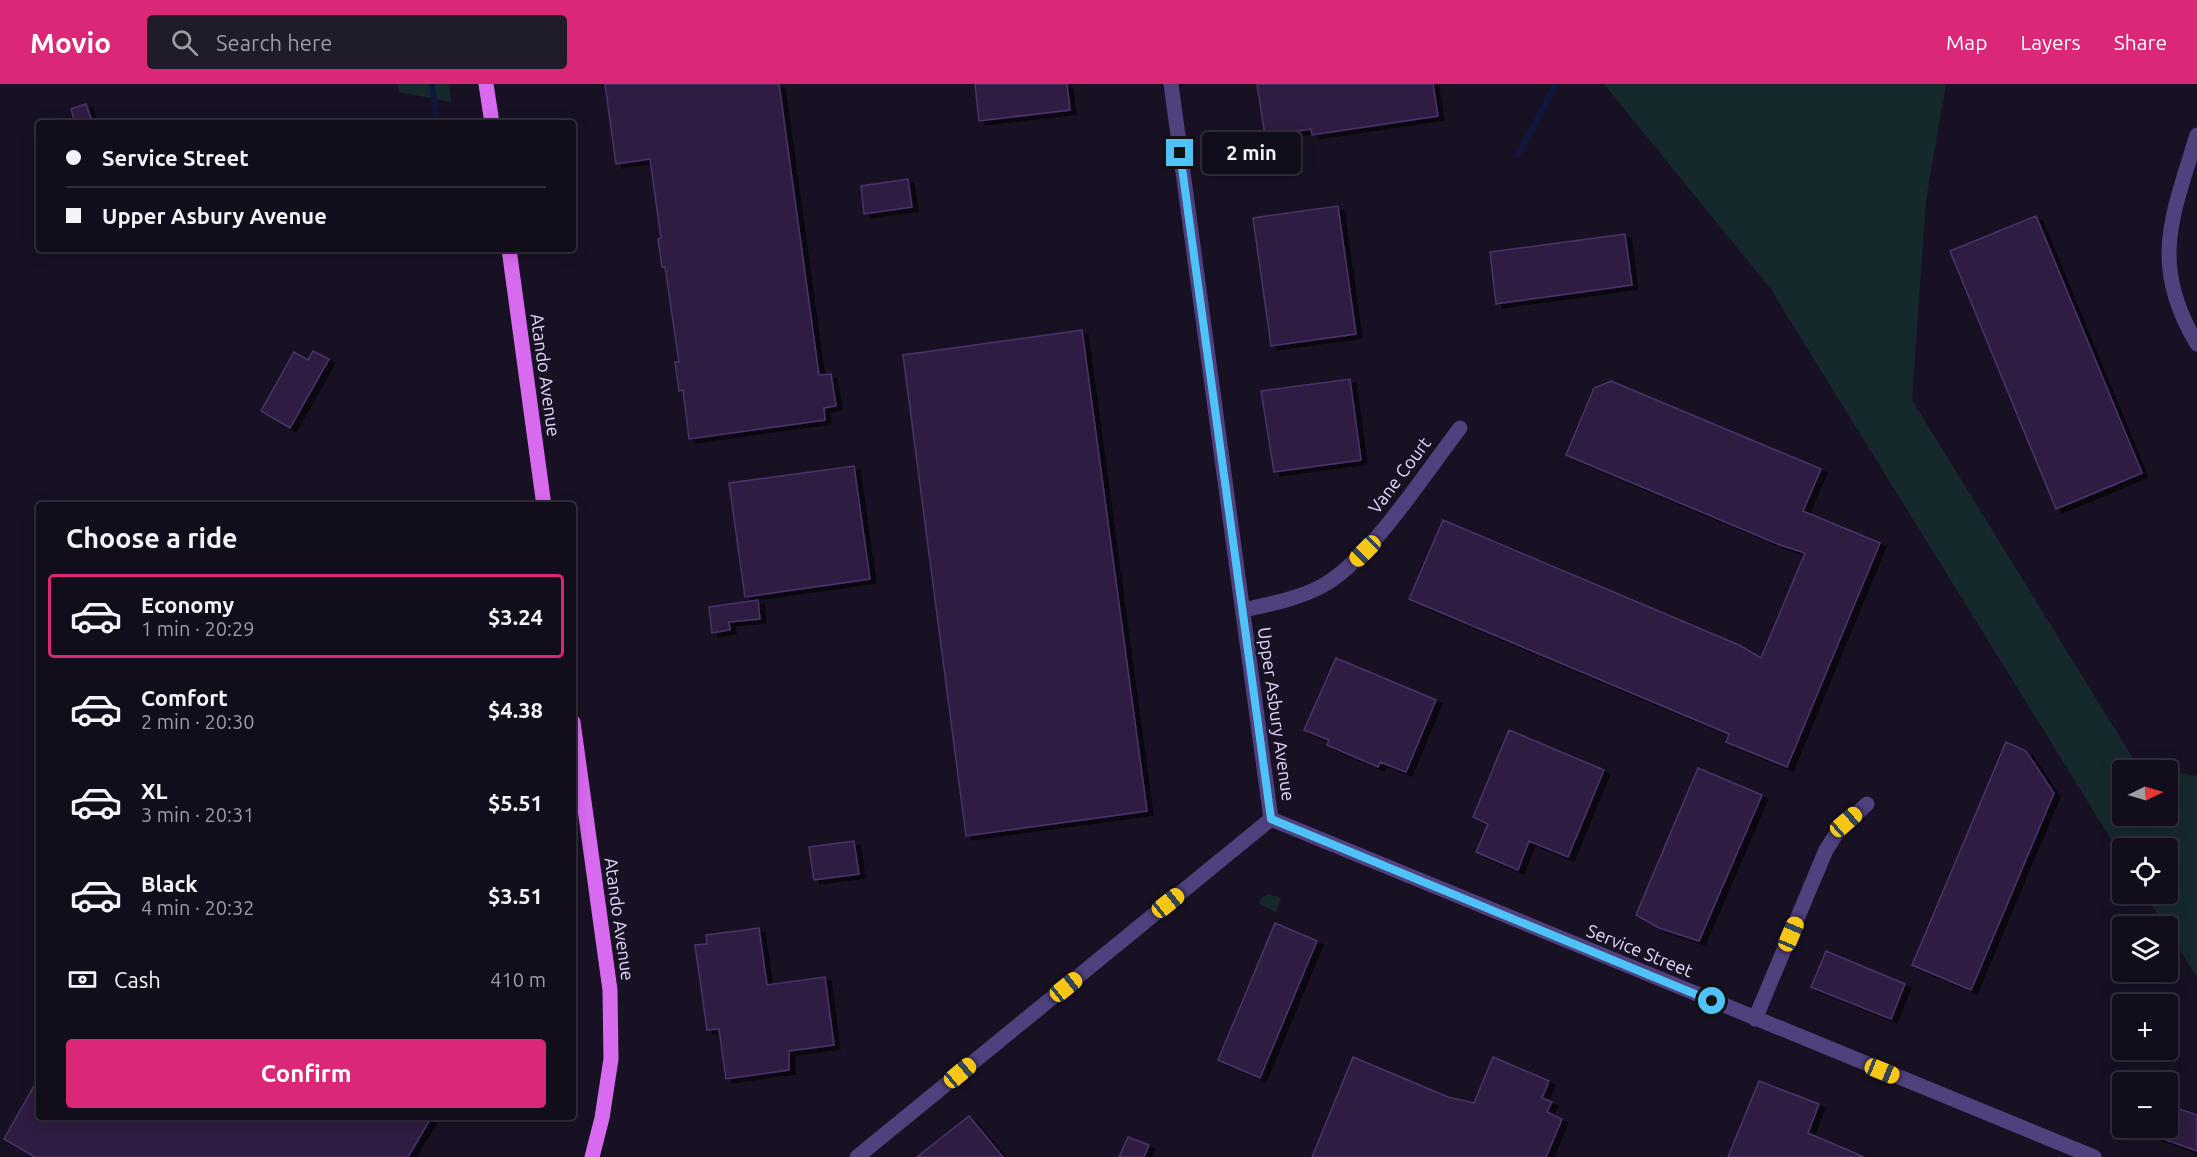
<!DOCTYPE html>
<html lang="en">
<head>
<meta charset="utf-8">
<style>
  :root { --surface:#120d1b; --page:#1f1b28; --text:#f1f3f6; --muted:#9c9ca3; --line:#312d3a; --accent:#db2777 }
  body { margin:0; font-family:Ubuntu,sans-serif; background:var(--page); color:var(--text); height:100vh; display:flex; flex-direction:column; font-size:22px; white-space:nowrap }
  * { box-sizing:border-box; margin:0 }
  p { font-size:20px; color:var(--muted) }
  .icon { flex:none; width:33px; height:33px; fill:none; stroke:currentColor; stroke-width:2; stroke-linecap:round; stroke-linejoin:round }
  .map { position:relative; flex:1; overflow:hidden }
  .panel { position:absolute; left:36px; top:418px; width:540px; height:618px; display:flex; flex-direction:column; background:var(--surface); border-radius:6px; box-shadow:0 3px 15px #0003,0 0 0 2px var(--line) }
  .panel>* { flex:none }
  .hud { position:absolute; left:36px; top:36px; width:540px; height:132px; border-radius:6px; box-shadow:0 3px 15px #0003,0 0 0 2px var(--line); display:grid; align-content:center; height:132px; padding:0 30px; background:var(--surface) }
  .needle { width:39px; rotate:85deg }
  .fabs { position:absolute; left:2112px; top:676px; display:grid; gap:12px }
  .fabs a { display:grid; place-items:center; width:66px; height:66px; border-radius:6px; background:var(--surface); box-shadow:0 3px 15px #0003,0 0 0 2px var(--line); font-size:30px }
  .end { position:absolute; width:27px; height:27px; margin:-14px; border:8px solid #4fc3f7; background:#111; box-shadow:0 0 0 3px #111 }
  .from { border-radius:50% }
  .bubble { position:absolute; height:42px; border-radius:6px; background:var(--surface); box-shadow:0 3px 15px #0003,0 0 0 2px var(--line); font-size:20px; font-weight:700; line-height:42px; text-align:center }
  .car { position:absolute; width:18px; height:36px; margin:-18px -9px; border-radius:8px; box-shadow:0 0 4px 2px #0007; background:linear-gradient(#f5c518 24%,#345 0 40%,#f5c518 0 76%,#345 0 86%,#f5c518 0) }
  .hud b { display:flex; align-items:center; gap:21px; height:57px; font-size:22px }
  .hud b+b { border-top:2px solid var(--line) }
  .hud i { width:15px; height:15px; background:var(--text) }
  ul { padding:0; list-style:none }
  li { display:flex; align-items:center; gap:18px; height:84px; margin:0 12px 9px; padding:0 18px; border:3px solid transparent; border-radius:6px }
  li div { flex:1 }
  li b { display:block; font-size:22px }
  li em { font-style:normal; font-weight:700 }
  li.on { border-color:var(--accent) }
  li>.icon { width:54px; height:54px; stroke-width:1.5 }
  h2 { padding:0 30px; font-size:27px; line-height:72px }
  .pay { display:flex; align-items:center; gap:15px; height:66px; padding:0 30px; font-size:22px }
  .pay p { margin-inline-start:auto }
  .action { display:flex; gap:12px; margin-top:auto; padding:12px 30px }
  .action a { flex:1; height:69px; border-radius:6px; background:var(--accent); color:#fff; font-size:24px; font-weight:700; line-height:69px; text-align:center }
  header { display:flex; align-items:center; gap:36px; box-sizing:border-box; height:84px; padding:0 30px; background:var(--accent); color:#fff }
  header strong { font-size:28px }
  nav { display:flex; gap:33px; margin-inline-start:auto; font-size:21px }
  .search { width:420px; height:54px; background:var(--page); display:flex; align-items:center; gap:15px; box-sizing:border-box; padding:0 21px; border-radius:6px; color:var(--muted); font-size:22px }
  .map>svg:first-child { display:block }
  .green { fill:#15292d; fill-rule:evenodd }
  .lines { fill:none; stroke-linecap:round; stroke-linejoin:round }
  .stream { stroke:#0f173e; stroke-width:6 }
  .building { fill:#2d1f43; stroke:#4a336c; stroke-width:1.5; filter:url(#shadow) }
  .minor { stroke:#4f417e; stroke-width:15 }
  .major { stroke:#d86af0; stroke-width:15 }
  .route { stroke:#4fc3f7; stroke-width:8 }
  .labels { text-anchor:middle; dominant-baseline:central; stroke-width:5; stroke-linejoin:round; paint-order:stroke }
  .street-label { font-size:18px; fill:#e3d8fb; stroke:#181124 }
</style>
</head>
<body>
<header>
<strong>Movio</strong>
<div class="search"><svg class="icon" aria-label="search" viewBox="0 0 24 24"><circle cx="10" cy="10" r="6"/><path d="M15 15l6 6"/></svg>Search here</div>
<nav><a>Map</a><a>Layers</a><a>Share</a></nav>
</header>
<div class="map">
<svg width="2197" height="1073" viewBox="0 0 2197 1073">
  <defs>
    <filter id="shadow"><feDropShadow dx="6" dy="4" stdDeviation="0" flood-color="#0009"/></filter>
  </defs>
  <rect width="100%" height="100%" fill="#181124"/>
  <path class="green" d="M398,0h51l2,18 -52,-10z
    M1604,0h342l-20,116 -14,200 225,365 60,11v202l-52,-84h23v-45h-46v8l-352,-569zM2122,687h46v45h-46z
    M1268,810l13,4 -5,14 -17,-8 1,-5z"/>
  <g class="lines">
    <path class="stream" d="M432,0l5,39
      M1518,71l38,-71"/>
  </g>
  <path class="building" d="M605,0h174l40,291 12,-1 5,32 -12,2 1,12 -136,19 -6,-49 -4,1 -4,-29h4l-14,-95h-3l-4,-28 3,-1 -11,-79 -34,5z
    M975,0h92l3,26 -91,11z
    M1257,0h176l5,32 -126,19 -1,-6 -46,7z
    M86,20l7,19h-18l-4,-14z
    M908,95l4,28 -48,7 -3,-28z
    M1338,122l18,128 -85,12 -18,-128z
    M2036,132l106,257 -86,36 -106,-258z
    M1625,150l7,51 -136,19 -6,-52z
    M1082,246l65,481 -181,25 -63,-481z
    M313,267l16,8 -39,69 -29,-17 33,-59 14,8z
    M1350,295l11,81 -87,12 -13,-81z
    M1611,297l210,88 -18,42 77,32 -93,224 -61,-25 3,-8 -320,-135 34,-79 296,125 22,13 44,-105 -25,-8 -214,-90 28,-67z
    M854,382l16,113 -125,18 -16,-114z
    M758,516l2,19 -31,3 1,8 -18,3 -3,-26z
    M1336,574l100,42 -30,72 -26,-10 -2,5 -51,-22 2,-5 -25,-10z
    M1509,646l95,40 -36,87 -39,-16 -11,29 -42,-18 12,-28 -15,-7z
    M2006,658l20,9 28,42 -83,197 -59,-25z
    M1698,684l64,27 -63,146 -40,-13 -23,-13z
    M854,757l5,33 -45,6 -5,-33z
    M1275,839l42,18 -57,137 -42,-18z
    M759,844l8,57 58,-8 9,68 -45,6v19l-63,9 -7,-50 -12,1 -12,-85 12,-1 -1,-9z
    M1826,867l79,33 -14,35 -80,-32z
    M1353,973l95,40 26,6 19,-46 56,24 -7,17 10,4 -5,10 15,7 -16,38h-234z
    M39,993v41h392l-23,39h-373l-31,-18z
    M1759,997l60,23 -11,29 56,24h-136z
    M2168,1021l29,10v36l-59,-21 30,-2z
    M969,1032l34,41h-86z
    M1128,1053l21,8 -5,12h-25z"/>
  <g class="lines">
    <path class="minor" d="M2197,51c-25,82 -48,129 0,209
      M1243,526c27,-6 55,-11 79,-24 48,-26 103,-113 138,-158
      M1271,735l823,338
      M1755,935l71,-169 12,-19 29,-27
      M857,1073l414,-338 -100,-735"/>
    <path class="major" d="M486,0l6,39
      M509,165l35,257
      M573,638l37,268 1,69 -9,59 -10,39"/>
  </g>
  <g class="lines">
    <path class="route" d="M1180,69l91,666 441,182"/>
  </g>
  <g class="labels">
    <g class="street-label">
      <text transform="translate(546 291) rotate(82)">Atando Avenue</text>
      <text transform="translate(1399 391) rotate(-53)">Vane Court</text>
      <text transform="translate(1277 630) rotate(82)">Upper Asbury Avenue</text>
      <text transform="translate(620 835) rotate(82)">Atando Avenue</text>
      <text transform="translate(1640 866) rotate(22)">Service Street</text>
    </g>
  </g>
</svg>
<div class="fabs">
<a><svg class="needle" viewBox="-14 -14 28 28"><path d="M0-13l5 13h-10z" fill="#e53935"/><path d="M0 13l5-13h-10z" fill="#9c9ca3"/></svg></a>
<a><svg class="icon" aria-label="locate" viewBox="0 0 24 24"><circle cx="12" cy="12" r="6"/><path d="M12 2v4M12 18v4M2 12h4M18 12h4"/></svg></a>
<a><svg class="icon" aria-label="layers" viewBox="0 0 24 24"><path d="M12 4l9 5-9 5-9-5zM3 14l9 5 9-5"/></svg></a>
<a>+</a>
<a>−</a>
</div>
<i class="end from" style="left:1712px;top:917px"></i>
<i class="end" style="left:1180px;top:69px"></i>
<div class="bubble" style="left:1202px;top:48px;width:99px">2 min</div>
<i class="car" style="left:1365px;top:467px;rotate:225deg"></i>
<i class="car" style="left:1846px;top:738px;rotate:49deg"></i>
<i class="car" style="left:1168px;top:819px;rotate:51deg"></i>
<i class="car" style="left:1791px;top:850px;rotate:23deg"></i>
<i class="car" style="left:1066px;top:903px;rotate:51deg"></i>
<i class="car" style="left:1882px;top:987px;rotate:112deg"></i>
<i class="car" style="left:960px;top:989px;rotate:50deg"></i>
<div class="hud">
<b><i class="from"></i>Service Street</b>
<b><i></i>Upper Asbury Avenue</b>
</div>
<section class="panel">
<h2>Choose a ride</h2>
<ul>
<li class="on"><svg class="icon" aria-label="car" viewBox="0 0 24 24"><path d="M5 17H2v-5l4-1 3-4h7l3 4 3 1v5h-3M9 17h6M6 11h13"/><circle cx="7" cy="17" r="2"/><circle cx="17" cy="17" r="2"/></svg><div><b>Economy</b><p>1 min · 20:29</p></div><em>$3.24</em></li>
<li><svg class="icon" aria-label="car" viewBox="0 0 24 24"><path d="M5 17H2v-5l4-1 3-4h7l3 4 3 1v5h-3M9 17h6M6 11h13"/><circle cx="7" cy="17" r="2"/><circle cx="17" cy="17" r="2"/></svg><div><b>Comfort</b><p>2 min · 20:30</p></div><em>$4.38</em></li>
<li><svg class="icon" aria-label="car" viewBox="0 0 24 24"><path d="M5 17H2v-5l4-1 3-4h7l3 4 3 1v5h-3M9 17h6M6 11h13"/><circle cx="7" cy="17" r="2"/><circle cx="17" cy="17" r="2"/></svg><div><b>XL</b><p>3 min · 20:31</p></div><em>$5.51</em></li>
<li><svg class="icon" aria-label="car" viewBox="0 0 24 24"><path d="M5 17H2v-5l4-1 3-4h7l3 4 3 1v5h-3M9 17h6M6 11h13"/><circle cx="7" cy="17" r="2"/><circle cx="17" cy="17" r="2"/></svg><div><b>Black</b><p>4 min · 20:32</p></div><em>$3.51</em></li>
</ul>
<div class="pay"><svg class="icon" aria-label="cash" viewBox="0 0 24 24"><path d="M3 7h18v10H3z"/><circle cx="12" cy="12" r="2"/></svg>Cash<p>410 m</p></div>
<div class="action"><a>Confirm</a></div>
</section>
</div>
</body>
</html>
